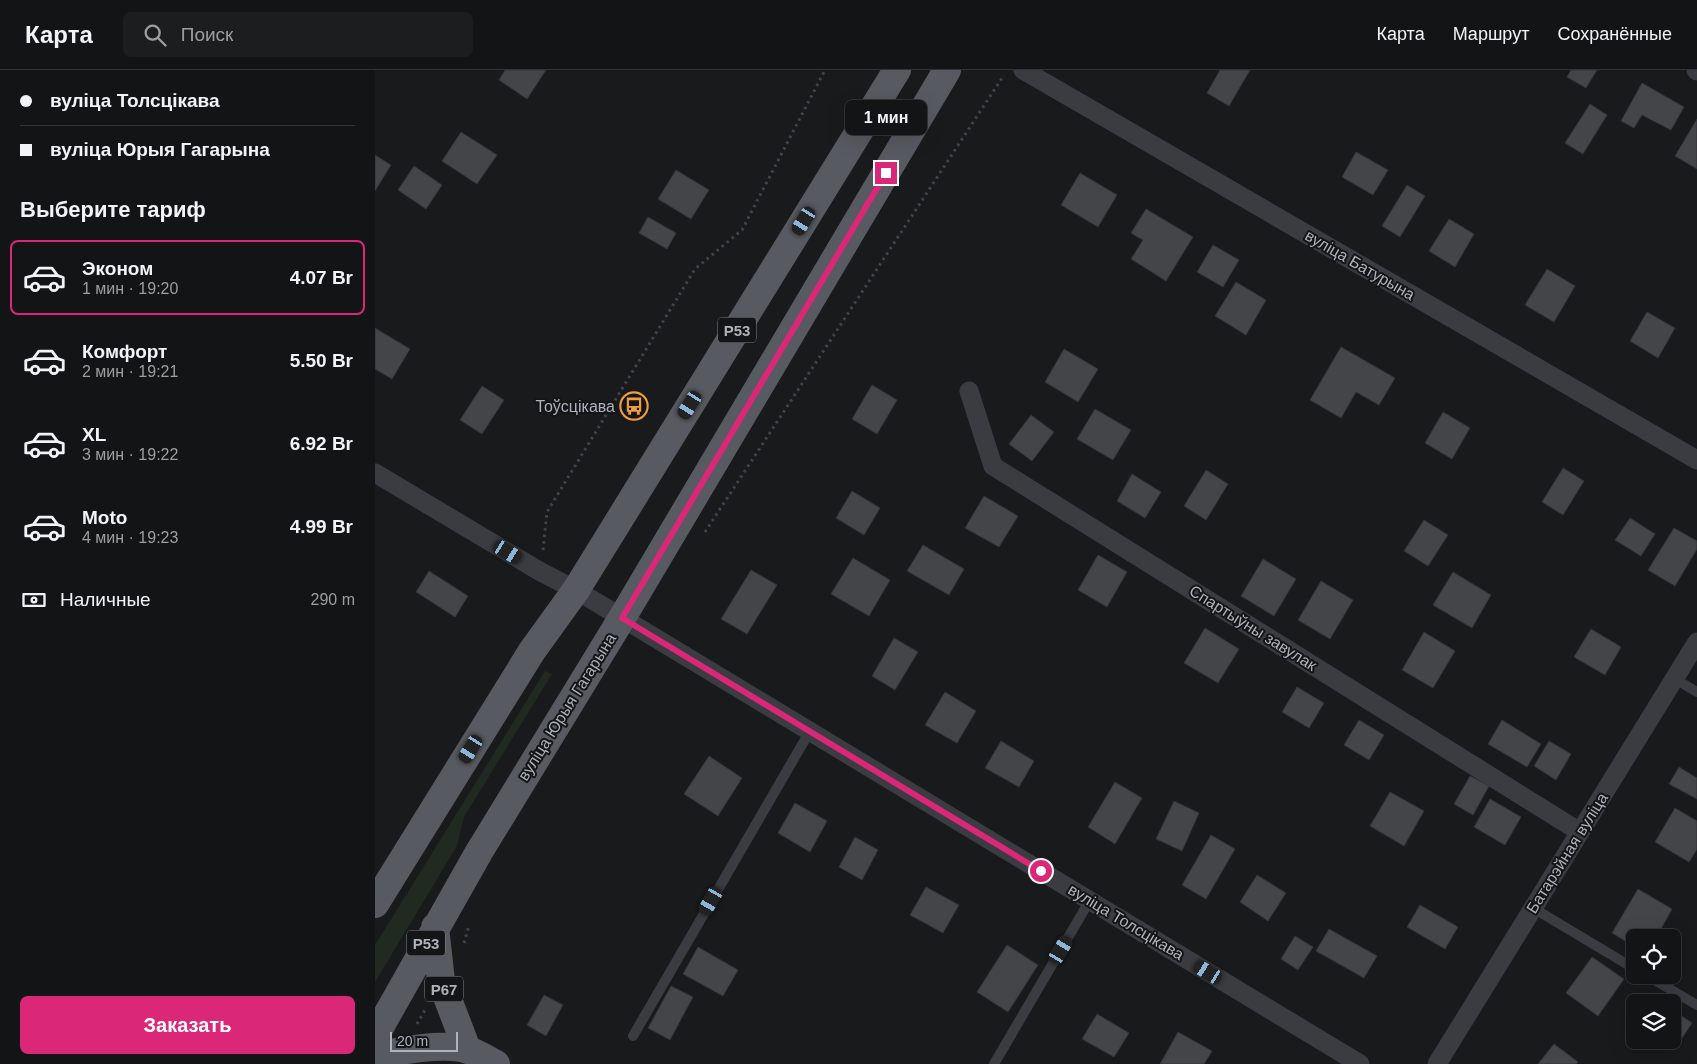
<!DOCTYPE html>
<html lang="ru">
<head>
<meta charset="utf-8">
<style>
  :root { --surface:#131415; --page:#1c1d1e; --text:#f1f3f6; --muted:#9d9ea0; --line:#323334; --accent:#db2777 }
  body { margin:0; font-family:Arial,sans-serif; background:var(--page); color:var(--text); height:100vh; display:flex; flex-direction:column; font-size:19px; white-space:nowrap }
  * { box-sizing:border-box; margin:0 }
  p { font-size:16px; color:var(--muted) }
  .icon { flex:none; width:28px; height:28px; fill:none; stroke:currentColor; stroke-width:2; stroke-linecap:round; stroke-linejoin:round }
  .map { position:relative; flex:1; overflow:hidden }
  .sheet { display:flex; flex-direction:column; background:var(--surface); width:375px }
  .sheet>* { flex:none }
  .top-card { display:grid; align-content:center; height:110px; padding:0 20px; background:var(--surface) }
  .controls { position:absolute; left:1251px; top:859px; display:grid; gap:10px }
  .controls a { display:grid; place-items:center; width:55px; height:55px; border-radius:8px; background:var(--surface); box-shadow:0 5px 20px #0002,0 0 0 1px var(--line); font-size:25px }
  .scale { position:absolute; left:15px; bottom:12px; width:68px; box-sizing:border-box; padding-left:5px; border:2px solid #acb3bb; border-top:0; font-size:14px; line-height:18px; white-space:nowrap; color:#acb3bb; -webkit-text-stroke:4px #141517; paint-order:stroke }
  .end { position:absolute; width:22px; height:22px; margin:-11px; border:6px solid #db2777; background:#fff; box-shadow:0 0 0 2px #fff }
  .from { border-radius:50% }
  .bubble { position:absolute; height:35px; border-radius:8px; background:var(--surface); box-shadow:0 5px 20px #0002,0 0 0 1px var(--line); font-size:16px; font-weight:800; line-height:35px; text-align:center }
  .car { position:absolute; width:15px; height:30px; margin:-15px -8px; border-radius:6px; box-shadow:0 0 4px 1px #0007; background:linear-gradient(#222 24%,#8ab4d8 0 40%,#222 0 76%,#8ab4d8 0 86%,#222 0) }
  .top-card b { display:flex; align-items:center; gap:18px; height:48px; font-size:19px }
  .top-card b+b { border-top:1px solid var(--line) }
  .top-card i { width:12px; height:12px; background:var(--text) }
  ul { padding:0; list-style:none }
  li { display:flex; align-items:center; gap:15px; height:75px; margin:0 10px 8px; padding:0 10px; border:2px solid transparent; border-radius:8px }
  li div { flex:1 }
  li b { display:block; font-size:19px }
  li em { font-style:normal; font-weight:800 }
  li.active { border-color:var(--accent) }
  li>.icon { width:45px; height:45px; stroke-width:1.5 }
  h2 { padding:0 20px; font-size:22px; line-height:60px }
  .pay { display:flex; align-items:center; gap:12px; height:55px; padding:0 20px; font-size:19px }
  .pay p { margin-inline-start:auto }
  .action { display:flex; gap:10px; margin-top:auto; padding:10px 20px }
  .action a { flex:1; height:58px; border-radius:8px; background:var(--accent); color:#fff; font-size:20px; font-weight:800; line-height:58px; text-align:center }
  header { display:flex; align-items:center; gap:30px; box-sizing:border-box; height:70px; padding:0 25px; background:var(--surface); border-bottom:1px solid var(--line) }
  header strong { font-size:24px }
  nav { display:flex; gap:28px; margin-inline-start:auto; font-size:18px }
  .search { width:350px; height:45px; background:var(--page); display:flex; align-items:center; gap:12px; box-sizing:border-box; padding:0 18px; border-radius:8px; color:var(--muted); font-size:19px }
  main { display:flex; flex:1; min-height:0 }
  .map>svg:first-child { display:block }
  .green { fill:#212a21 }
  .building { fill:#444549; stroke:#343438 }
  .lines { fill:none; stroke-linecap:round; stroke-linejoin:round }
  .path { stroke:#414348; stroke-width:3; stroke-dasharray:2.5 4; stroke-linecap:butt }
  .lane { stroke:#3b3c41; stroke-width:10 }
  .street { stroke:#3b3c41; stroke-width:19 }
  .primary { stroke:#575a60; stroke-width:28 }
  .route { stroke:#db2777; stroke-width:6 }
  .labels { text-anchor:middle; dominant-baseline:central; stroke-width:4; stroke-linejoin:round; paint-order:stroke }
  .shield { fill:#141517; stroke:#7e848a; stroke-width:1 }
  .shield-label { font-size:15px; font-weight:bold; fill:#acb3bb }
  .street-label { font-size:16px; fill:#acb3bb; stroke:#141517 }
  .poi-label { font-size:16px; fill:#acb3bb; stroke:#141517; text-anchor:end }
</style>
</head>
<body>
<header>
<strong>Карта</strong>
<div class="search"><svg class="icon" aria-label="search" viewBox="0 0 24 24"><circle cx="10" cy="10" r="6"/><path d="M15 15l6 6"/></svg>Поиск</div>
<nav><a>Карта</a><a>Маршрут</a><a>Сохранённые</a></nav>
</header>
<main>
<section class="sheet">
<div class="top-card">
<b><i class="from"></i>вуліца Толсцікава</b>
<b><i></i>вуліца Юрыя Гагарына</b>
</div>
<h2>Выберите тариф</h2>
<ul>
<li class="active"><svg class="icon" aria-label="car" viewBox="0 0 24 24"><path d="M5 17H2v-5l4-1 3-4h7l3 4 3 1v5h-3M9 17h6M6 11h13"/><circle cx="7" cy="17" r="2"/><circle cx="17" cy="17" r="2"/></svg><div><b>Эконом</b><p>1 мин · 19:20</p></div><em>4.07 Br</em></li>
<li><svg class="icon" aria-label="car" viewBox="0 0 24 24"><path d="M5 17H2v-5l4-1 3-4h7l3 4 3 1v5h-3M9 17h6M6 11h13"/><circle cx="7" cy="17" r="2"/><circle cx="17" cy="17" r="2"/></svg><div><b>Комфорт</b><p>2 мин · 19:21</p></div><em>5.50 Br</em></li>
<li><svg class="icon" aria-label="car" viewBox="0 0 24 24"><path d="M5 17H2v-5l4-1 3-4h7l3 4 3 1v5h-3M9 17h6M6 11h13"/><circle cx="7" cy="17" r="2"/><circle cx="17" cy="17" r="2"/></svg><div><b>XL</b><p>3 мин · 19:22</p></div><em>6.92 Br</em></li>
<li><svg class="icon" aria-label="car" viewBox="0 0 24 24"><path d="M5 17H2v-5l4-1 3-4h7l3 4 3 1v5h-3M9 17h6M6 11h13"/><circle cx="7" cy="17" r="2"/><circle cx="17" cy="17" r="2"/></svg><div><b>Moto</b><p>4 мин · 19:23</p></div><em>4.99 Br</em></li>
</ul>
<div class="pay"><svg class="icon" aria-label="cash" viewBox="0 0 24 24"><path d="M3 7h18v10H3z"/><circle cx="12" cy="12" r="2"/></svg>Наличные<p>290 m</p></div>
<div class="action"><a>Заказать</a></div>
</section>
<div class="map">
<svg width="1322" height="994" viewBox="0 0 1322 994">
  <rect width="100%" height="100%" fill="#191a1c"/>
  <path class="green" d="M170,601l7,3 -88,143 -7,29 -82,136v-37z"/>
  <path class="building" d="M130,0h41l-19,29 -28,-19z
    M845,0h30l-21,36 -22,-13z
    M1196,0h26l-11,18 -19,-11z
    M1267,13l42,24 -13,23 -29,-15 -8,13 -13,-7z
    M1215,34l17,11 -24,39 -18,-11z
    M1322,49v50l-22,-13z
    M86,62l36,23 -20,29 -35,-23z
    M981,82l32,18 -15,25 -31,-18z
    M0,85l16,10 -16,26z
    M39,96l28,19 -16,24 -28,-19z
    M301,100l33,20 -18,29 -33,-20z
    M705,103l37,22 -19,32 -37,-22z
    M1032,115l18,11 -25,41 -18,-11z
    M771,139l47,28 -27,44 -35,-22 12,-19 -12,-7z
    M273,147l28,16 -9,16 -28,-16z
    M1074,149l25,15 -19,33 -26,-16z
    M838,175l26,15 -16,27 -26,-15z
    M1172,199l28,17 -21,36 -29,-17z
    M861,212l30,18 -20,35 -31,-19z
    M1272,242l28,16 -17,30 -28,-17z
    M0,258l35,21 -18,30 -17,-10z
    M966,277l54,31 -16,27 -23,-13 -15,26 -31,-18z
    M689,279l34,20 -20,33 -33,-20z
    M497,315l25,15 -20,34 -25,-15z
    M107,316l22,14 -22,34 -22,-14z
    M720,339l36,21 -18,30 -36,-21z
    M1068,342l27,16 -18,31 -27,-16z
    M656,345l23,17 -22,29 -23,-17z
    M1188,398l21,13 -21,34 -21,-13z
    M831,400l22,14 -22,36 -22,-14z
    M757,404l29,18 -16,26 -28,-17z
    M477,421l28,17 -16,27 -28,-17z
    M609,426l34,20 -19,31 -34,-19z
    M1255,448l25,16 -14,22 -26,-16z
    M1049,450l24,15 -20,31 -24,-15z
    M1299,458l23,13v8l-22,37 -27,-16z
    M548,475l41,24 -15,26 -42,-24z
    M723,485l29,17 -20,35 -29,-17z
    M478,488l37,22 -21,36 -38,-22z
    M888,489l33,20 -22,37 -33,-20z
    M376,500l26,15 -30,49 -26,-15z
    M54,501l39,25 -13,21 -39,-25z
    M1078,502l38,23 -19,33 -39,-23z
    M946,511l32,19 -23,39 -32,-19z
    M830,558l34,21 -21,34 -34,-20z
    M1216,559l30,18 -16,28 -31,-18z
    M1049,562l31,19 -22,37 -31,-18z
    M519,568l24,14 -23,38 -23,-14z
    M922,617l27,16 -15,25 -27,-16z
    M570,622l31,19 -19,32 -32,-18z
    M984,650l25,15 -15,25 -25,-15z
    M1127,650l39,24 -14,23 -39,-23z
    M626,671l33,20 -15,26 -34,-19z
    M1174,671l22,13 -15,26 -22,-14z
    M334,686l33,22 -24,38 -34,-22z
    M1304,697l18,11v21l-28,-15z
    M1095,706l19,10 -16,29 -19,-11z
    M740,712l27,16 -27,46 -27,-17z
    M1015,722l34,19 -20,35 -34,-20z
    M1115,729l31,18 -16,28 -31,-18z
    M799,731l25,12 -17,38 -26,-12z
    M420,733l32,18 -17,31 -32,-19z
    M1300,738l22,13v28l-8,13 -34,-20z
    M836,765l24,14 -29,50 -24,-14z
    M480,767l23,13 -16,30 -23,-13z
    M882,805l29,18 -18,28 -28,-19z
    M551,817l33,18 -16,28 -33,-18z
    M1263,819l34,20 -16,29h-21v9l-23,-14z
    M1045,835l38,22 -13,22 -38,-22z
    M954,859l48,27 -13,22 -48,-27z
    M920,866l18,11 -15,23 -17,-11z
    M632,875l31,20 -30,47 -31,-20z
    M323,877l40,23 -15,26 -40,-22z
    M1217,887l32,22 -26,37 -32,-23z
    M296,916l22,11 -23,43 -22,-12z
    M169,925l19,10 -17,31 -19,-11z
    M1298,940l19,13 -17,26 -14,-9h12z
    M722,944l32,19 -15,24 -32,-18z
    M803,962l34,19 -8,13h-44z
    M1179,974l24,18 -2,2h-38z"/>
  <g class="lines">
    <path class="path" d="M330,462l299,-457
      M168,480l4,-38 148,-243 47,-39 83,-160
      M89,873l5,-18
      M42,954l8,-14"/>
    <path class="lane" d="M1300,609l22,13
      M1158,838l102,61
      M1271,905l51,30
      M258,966l177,-305
      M619,994l96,-164"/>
    <path class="street" d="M648,0l674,390
      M1321,0l1,1
      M594,321l24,75 587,366
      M0,403l166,99 35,18 784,474
      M1062,994l260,-422"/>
    <path class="primary" d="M0,834l157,-253 44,-61 321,-520
      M60,857l6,54 26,68
      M0,966l104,-184 143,-234 325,-548
      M0,989c19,-10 73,-16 93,-9 9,3 19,9 28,14"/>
  </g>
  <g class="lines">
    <path class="route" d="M511,103l-264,445 419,253"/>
  </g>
  <defs>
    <g id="bus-ring" transform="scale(1.4375)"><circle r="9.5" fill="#141517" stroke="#ee9c3f" stroke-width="1.5"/><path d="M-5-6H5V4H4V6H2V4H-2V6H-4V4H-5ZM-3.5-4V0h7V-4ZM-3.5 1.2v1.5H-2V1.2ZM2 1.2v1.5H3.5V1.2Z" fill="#ee9c3f"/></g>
  </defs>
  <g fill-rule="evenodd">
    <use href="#bus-ring" x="259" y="336"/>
  </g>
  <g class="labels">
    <g class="shield">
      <rect x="343" y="247.5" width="38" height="25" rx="4"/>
      <rect x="32" y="860.5" width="38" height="25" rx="4"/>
      <rect x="50" y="906.5" width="38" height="25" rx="4"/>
    </g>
    <g class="shield-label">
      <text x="362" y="260">Р53</text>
      <text x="51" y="873">Р53</text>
      <text x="69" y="919">Р67</text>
    </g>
    <g class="street-label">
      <text transform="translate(985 195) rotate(30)">вуліца Батурына</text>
      <text transform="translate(878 558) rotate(32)">Спартыўны завулак</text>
      <text transform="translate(192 637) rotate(-58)">вуліца Юрыя Гагарына</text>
      <text transform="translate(1192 783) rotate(-58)">Батарэйная вуліца</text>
      <text transform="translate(751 852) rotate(31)">вуліца Толсцікава</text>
    </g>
    <g class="poi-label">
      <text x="240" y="336">Тоўсцікава</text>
    </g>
  </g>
</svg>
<div class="controls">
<a><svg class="icon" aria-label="locate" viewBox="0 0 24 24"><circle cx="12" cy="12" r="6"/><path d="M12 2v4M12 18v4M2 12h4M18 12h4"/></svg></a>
<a><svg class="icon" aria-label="layers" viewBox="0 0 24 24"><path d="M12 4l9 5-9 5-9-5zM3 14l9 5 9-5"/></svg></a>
</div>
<div class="scale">20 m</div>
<i class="end from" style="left:666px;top:801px"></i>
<i class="end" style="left:511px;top:103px"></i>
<div class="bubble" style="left:470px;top:30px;width:82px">1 мин</div>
<i class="car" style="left:429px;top:151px;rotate:212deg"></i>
<i class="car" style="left:315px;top:335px;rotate:212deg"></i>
<i class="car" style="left:133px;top:482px;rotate:121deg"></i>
<i class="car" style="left:96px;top:679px;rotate:212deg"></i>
<i class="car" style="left:336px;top:831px;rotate:210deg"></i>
<i class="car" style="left:686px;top:880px;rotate:31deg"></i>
<i class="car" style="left:833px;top:902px;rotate:301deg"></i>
</div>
</main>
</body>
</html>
